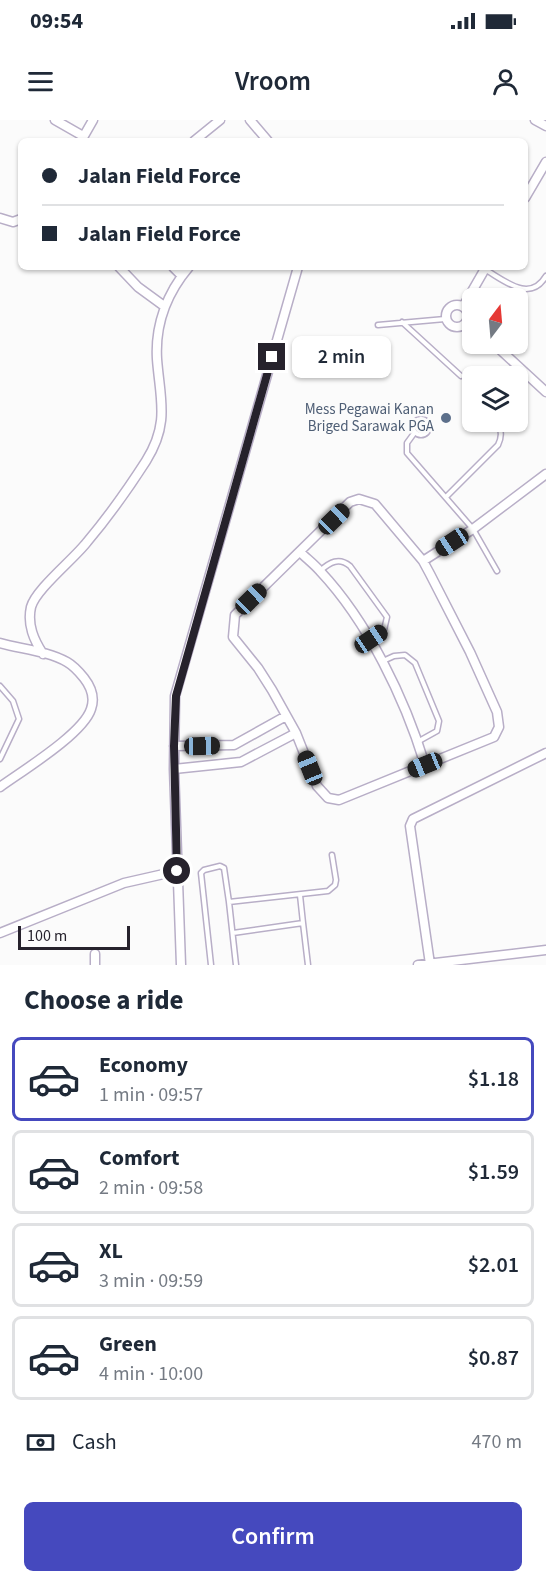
<!DOCTYPE html>
<html lang="en">
<head>
<meta charset="utf-8">
<style>
  :root { --surface:#fff; --page:#f6f6f7; --text:#1f2937; --muted:#747a83; --line:#e0e1e3; --accent:#4549be }
  body { margin:0; font-family:"Source Sans 3",sans-serif; background:var(--page); color:var(--text); height:100vh; display:flex; flex-direction:column; font-size:22px; white-space:nowrap }
  * { box-sizing:border-box; margin:0 }
  p { font-size:20px; color:var(--muted) }
  .icon { flex:none; width:33px; height:33px; fill:none; stroke:currentColor; stroke-width:2; stroke-linecap:round; stroke-linejoin:round }
  .map { position:relative; height:845px; overflow:hidden }
  .details { display:flex; flex-direction:column; background:var(--surface); flex:1 }
  .details>* { flex:none }
  .guide { position:absolute; left:18px; top:18px; width:510px; height:132px; border-radius:9px; box-shadow:0 2px 4px #0004; display:grid; align-content:center; height:132px; padding:0 24px; background:var(--surface) }
  .needle { width:39px; rotate:16deg }
  .fabs { position:absolute; left:462px; top:168px; display:grid; gap:12px }
  .fabs a { display:grid; place-items:center; width:66px; height:66px; border-radius:9px; background:var(--surface); box-shadow:0 2px 4px #0004; font-size:30px }
  .scale { position:absolute; left:18px; bottom:15px; width:112px; box-sizing:border-box; padding-left:6px; border:3px solid #26222c; border-top:0; font-size:16px; line-height:21px; white-space:nowrap; color:#26222c; -webkit-text-stroke:4px #fbfbfb; paint-order:stroke }
  .end { position:absolute; width:27px; height:27px; margin:-14px; border:8px solid #26222c; background:#fff; box-shadow:0 0 0 3px #fff }
  .from { border-radius:50% }
  .bubble { position:absolute; height:42px; border-radius:9px; background:var(--surface); box-shadow:0 2px 4px #0004; font-size:20px; font-weight:600; line-height:42px; text-align:center }
  .car { position:absolute; width:18px; height:36px; margin:-18px -9px; border-radius:8px; box-shadow:0 0 4px 2px #0007; background:linear-gradient(#222 24%,#8ab4d8 0 40%,#222 0 76%,#8ab4d8 0 86%,#222 0) }
  .guide b { display:flex; align-items:center; gap:21px; height:57px; font-size:22px }
  .guide b+b { border-top:2px solid var(--line) }
  .guide i { width:15px; height:15px; background:var(--text) }
  ul { padding:0; list-style:none }
  li { display:flex; align-items:center; gap:18px; height:84px; margin:0 12px 9px; padding:0 12px; border:3px solid var(--line); border-radius:9px }
  li div { flex:1 }
  li b { display:block; font-size:22px }
  li em { font-style:normal; font-weight:600 }
  li.selected { border-color:var(--accent) }
  li>.icon { width:54px; height:54px; stroke-width:1.5 }
  h2 { padding:0 24px; font-size:27px; line-height:72px }
  .pay { display:flex; align-items:center; gap:15px; height:66px; padding:0 24px; font-size:22px }
  .pay p { margin-inline-start:auto }
  .action { display:flex; gap:12px; margin-top:auto; padding:12px 24px }
  .action a { flex:1; height:69px; border-radius:9px; background:var(--accent); color:#fff; font-size:24px; font-weight:600; line-height:69px; text-align:center }
  .status { display:flex; justify-content:space-between; align-items:center; height:42px; padding:0 30px; background:var(--surface); direction:ltr }
  .status svg { height:16px; fill:currentColor }
  header { display:flex; justify-content:space-between; align-items:center; height:78px; padding:0 24px; background:var(--surface); font-size:27px; font-weight:600 }
  .map>svg:first-child { display:block }
  .lines { fill:none; stroke-linecap:round; stroke-linejoin:round }
  .service-casing { stroke:#b8aec7; stroke-width:7 }
  .minor-casing { stroke:#b8aec7; stroke-width:11 }
  .service { stroke:#fff; stroke-width:4 }
  .minor { stroke:#fff; stroke-width:8 }
  .route { stroke:#26222c; stroke-width:8 }
  .service-dot { fill:#5c6f8a; stroke:#fbfbfb; stroke-width:2 }
  .labels { text-anchor:middle; dominant-baseline:central; stroke-width:5; stroke-linejoin:round; paint-order:stroke }
  .service-label { font-size:15px; fill:#4e5e75; stroke:#fbfbfb; text-anchor:end }
</style>
</head>
<body>
<div class="status"><b>09:54</b><svg viewBox="0 0 49 12"><path d="M0 12V9h3v3zM5 12V6h3v6zM10 12V3h3v9zM15 12V0h3v12zM26 1h20v11H26zM47 4h2v5h-2z"/></svg></div>
<header><svg class="icon" aria-label="menu" viewBox="0 0 24 24"><path d="M4 6h16M4 12h16M4 18h16"/></svg>Vroom<svg class="icon" aria-label="person" viewBox="0 0 24 24"><circle cx="12" cy="8" r="4"/><path d="M4 21q1-7 8-7t8 7"/></svg></header>
<div class="map">
<svg width="546" height="845" viewBox="0 0 546 845">
  <rect width="100%" height="100%" fill="#fbfbfb"/>
  <g class="lines">
    <g class="service-casing">
      <path id="service" d="M486,150c19,11 44,33 60,6
        M402,202l59,54
        M378,205l67,-6
        M471,280l1,1
        M413 307a8 8 0 1 1 16 0a8 8 0 1 1-16 0Z
        M415,312l-8,11v10l66,76 24,42
        M446,377l52,-52c4,-8 4,-17 -3,-23
        M320,451c10,-9 19,-14 30,-5l37,51 -3,13 -13,9
        M383,541l11,-5 11,-1 10,8 24,58 -2,10 -18,10
        M0,566l13,15 6,18 -19,40
        M300,775l3,28
        M229,782l7,63
        M233,813l70,-10 5,42
        M211,845l-10,-92 3,-3 16,-4 4,2 5,34 99,-11 7,-6 1,-5 -4,-25"/>
    </g>
    <g class="minor-casing">
      <path id="minor" d="M55,0l28,16
        M250,0l18,21
        M535,0l11,6
        M81,21l12,-21
        M194,21l26,-21
        M525,78l21,-36
        M0,98l13,4 8,-3
        M119,147l19,20 26,19
        M173,147l9,9
        M446 196a11 11 0 1 1 22 0a11 11 0 1 1-22 0Z
        M463,187l23,-40
        M494,224l52,48
        M359,379l16,5 48,57 7,13 40,78 27,60 2,15 -5,10 -155,63 -11,-2 -11,-12 -21,-53 -24,-43 -14,-22 -25,-31 2,-22 115,-113z
        M300,432c6,6 14,12 20,19 48,51 85,128 105,194
        M423,441l50,-32 73,-55
        M0,523c21,6 48,8 67,19 7,4 13,11 17,16 7,9 11,20 7,31 -8,25 -69,62 -91,78
        M43,534c-9,-14 -16,-29 -12,-47 5,-18 43,-48 56,-65 22,-26 41,-53 59,-81 24,-38 14,-62 11,-102 -2,-34 10,-66 32,-92
        M174,626l60,-1 52,-29
        M174,649l67,-7 55,-29
        M0,813l124,-50 53,-12
        M430,844l-20,-138 3,-7 133,-66
        M95,845v-11
        M181,845l-7,-196 1,-73 123,-429
        M418,845l128,-15"/>
    </g>
    <use href="#service" class="service"/>
    <use href="#minor" class="minor"/>
  </g>
  <g class="lines">
    <path class="route" d="M177,751l-3,-125 2,-50 96,-339"/>
  </g>
  <circle class="service-dot" cx="446" cy="298" r="6"/>
  <g class="labels">
    <g class="service-label">
      <text x="434" y="289">Mess Pegawai Kanan<tspan x="434" dy="17">Briged Sarawak PGA</tspan></text>
    </g>
  </g>
</svg>
<div class="fabs">
<a><svg class="needle" viewBox="-14 -14 28 28"><path d="M0-13l5 13h-10z" fill="#e53935"/><path d="M0 13l5-13h-10z" fill="#747a83"/></svg></a>
<a><svg class="icon" aria-label="layers" viewBox="0 0 24 24"><path d="M12 4l9 5-9 5-9-5zM3 14l9 5 9-5"/></svg></a>
</div>
<div class="scale">100 m</div>
<i class="end from" style="left:177px;top:751px"></i>
<i class="end" style="left:272px;top:237px"></i>
<div class="bubble" style="left:292px;top:216px;width:99px">2 min</div>
<i class="car" style="left:334px;top:399px;rotate:46deg"></i>
<i class="car" style="left:452px;top:422px;rotate:237deg"></i>
<i class="car" style="left:251px;top:479px;rotate:46deg"></i>
<i class="car" style="left:371px;top:519px;rotate:56deg"></i>
<i class="car" style="left:202px;top:626px;rotate:89deg"></i>
<i class="car" style="left:425px;top:645px;rotate:248deg"></i>
<i class="car" style="left:310px;top:648px;rotate:338deg"></i>
<div class="guide">
<b><i class="from"></i>Jalan Field Force</b>
<b><i></i>Jalan Field Force</b>
</div>
</div>
<section class="details">
<h2>Choose a ride</h2>
<ul>
<li class="selected"><svg class="icon" aria-label="car" viewBox="0 0 24 24"><path d="M5 17H2v-5l4-1 3-4h7l3 4 3 1v5h-3M9 17h6M6 11h13"/><circle cx="7" cy="17" r="2"/><circle cx="17" cy="17" r="2"/></svg><div><b>Economy</b><p>1 min · 09:57</p></div><em>$1.18</em></li>
<li><svg class="icon" aria-label="car" viewBox="0 0 24 24"><path d="M5 17H2v-5l4-1 3-4h7l3 4 3 1v5h-3M9 17h6M6 11h13"/><circle cx="7" cy="17" r="2"/><circle cx="17" cy="17" r="2"/></svg><div><b>Comfort</b><p>2 min · 09:58</p></div><em>$1.59</em></li>
<li><svg class="icon" aria-label="car" viewBox="0 0 24 24"><path d="M5 17H2v-5l4-1 3-4h7l3 4 3 1v5h-3M9 17h6M6 11h13"/><circle cx="7" cy="17" r="2"/><circle cx="17" cy="17" r="2"/></svg><div><b>XL</b><p>3 min · 09:59</p></div><em>$2.01</em></li>
<li><svg class="icon" aria-label="car" viewBox="0 0 24 24"><path d="M5 17H2v-5l4-1 3-4h7l3 4 3 1v5h-3M9 17h6M6 11h13"/><circle cx="7" cy="17" r="2"/><circle cx="17" cy="17" r="2"/></svg><div><b>Green</b><p>4 min · 10:00</p></div><em>$0.87</em></li>
</ul>
<div class="pay"><svg class="icon" aria-label="cash" viewBox="0 0 24 24"><path d="M3 7h18v10H3z"/><circle cx="12" cy="12" r="2"/></svg>Cash<p>470 m</p></div>
<div class="action"><a>Confirm</a></div>
</section>
</body>
</html>
